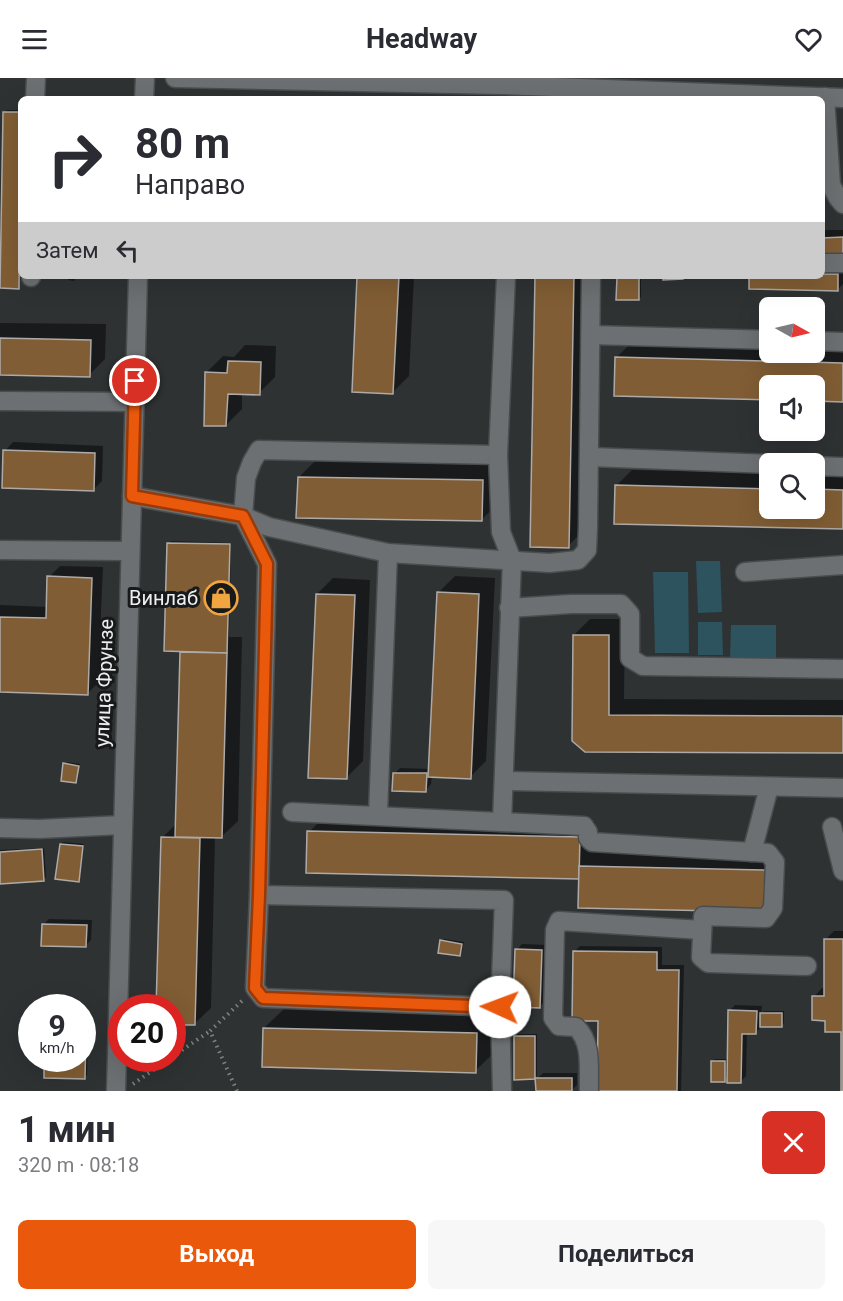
<!DOCTYPE html>
<html lang="ru">
<meta charset="utf-8">
<style>
body{margin:0;font-family:Roboto,sans-serif;background:#f7f7f7;color:#2b2b33;height:100vh;display:flex;flex-direction:column;font-size:22px;white-space:nowrap}
*{box-sizing:border-box;margin:0}
p{font-size:20px;color:#7c7c81}
.icon{flex:none;width:33px;height:33px;fill:none;stroke:currentColor;stroke-width:2;stroke-linecap:round;stroke-linejoin:round}
.map{position:relative;height:1013px;overflow:hidden}
.panel{display:flex;flex-direction:column;background:#fff;flex:1}
.panel>*{flex:none}
.top-card{position:absolute;left:18px;top:18px;width:807px;height:183px;border-radius:9px;box-shadow:0 6px 24px #0002;background:#fff;color:#2b2b33;overflow:hidden}
.needle{width:39px;rotate:98deg}
.controls{position:absolute;left:759px;top:219px;display:grid;gap:12px}
.controls a{display:grid;place-items:center;width:66px;height:66px;border-radius:9px;background:#fff;box-shadow:0 6px 24px #0002;font-size:30px}
.speed{position:absolute;left:18px;top:916px;display:flex;gap:12px;font-size:30px;font-weight:700;text-align:center}
.speed>*{display:grid;place-content:center;width:78px;height:78px;border-radius:50%;background:#fff;box-shadow:0 6px 24px #0002;line-height:1}
.speed small{font-size:15px;font-weight:400}
.speed .limit{border:9px solid #d22;background:#fff;color:#111}
.pin{position:absolute;display:grid;place-items:center;width:51px;height:51px;color:#fff;margin:-26px;border:3px solid #fff;border-radius:50%;box-shadow:0 2px 6px #0007}
.me{position:absolute;width:66px;margin:-33px;rotate:272deg;stroke-linejoin:round;filter:drop-shadow(0 0 4px #0008)}
.turn{display:flex;align-items:center;gap:21px;height:126px;padding:0 18px;font-size:27px}
.turn .icon{width:78px;height:78px;stroke-width:2.5}
.turn b{display:block;font-size:42px;line-height:51px}
.then{display:flex;align-items:center;height:57px;padding:0 18px;background:#0003;gap:12px;font-size:22px}
.round{display:grid;place-items:center;flex:none;width:63px;height:63px;border-radius:9px;background:#f7f7f7}
.summary{display:flex;align-items:center;justify-content:space-between;height:102px;padding:0 18px}
h1{font-size:36px;font-weight:700;line-height:45px}
.cta{display:flex;gap:12px;margin-top:auto;padding:12px 18px}
.cta a{flex:1;height:69px;border-radius:9px;background:#ea580c;color:#fff;font-size:24px;font-weight:700;line-height:69px;text-align:center}
.cta a+a{background:#f7f7f7;color:#2b2b33}
header{display:flex;justify-content:space-between;align-items:center;height:78px;padding:0 18px;background:#fff;font-size:27px;font-weight:700}
.map>svg:first-child{display:block}
</style>
<header><svg class="icon" aria-label="menu" viewBox="0 0 24 24"><path d="M4 6h16M4 12h16M4 18h16"/></svg>Headway<svg class="icon" aria-label="heart" viewBox="0 0 24 24"><path d="M12 20l-8-8c-3-5 5-10 8-4 3-6 11-1 8 4z"/></svg></header>
<div class="map">
<svg width="843" height="1013" viewBox="0 0 843 1013">
<rect width="100%" height="100%" fill="#2e3233"/>
<g fill="#2d535f">
<path d="M 696,483 L 720,483 L 722,534 L 698,535 Z"/>
<path d="M 653,494 L 688,494 L 689,575 L 655,575 Z"/>
<path d="M 698,544 L 722,544 L 723,577 L 698,577 Z"/>
<path d="M 731,547 L 776,547 L 776,581 L 730,581 Z"/>
</g>
<g fill="#0007">
<path d="M 7,32 L 21,32 L 21,171 L 20,207 L 18,209 L 0,209 L 5,34 Z"/>
<path d="M 822,152 L 843,152 L 843,174 L 822,175 Z"/>
<path d="M 822,191 L 843,191 L 843,206 L 837,212 L 751,198 L 822,198 Z"/>
<path d="M 69,198 L 77,198 L 76,200 L 74,203 L 68,202 Z"/>
<path d="M 359,198 L 414,198 L 409,298 L 393,314 Z"/>
<path d="M 537,198 L 589,198 L 584,452 L 568,468 Z"/>
<path d="M 620,198 L 641,198 L 641,219 L 638,221 L 619,200 Z"/>
<path d="M 0,245 L 106,246 L 105,281 L 89,297 L 0,296 Z"/>
<path d="M 632,264 L 770,267 L 770,274 L 814,274 L 814,268 L 843,269 L 843,322 L 814,308 L 616,280 Z"/>
<path d="M 245,267 L 276,268 L 275,299 L 259,315 L 242,315 L 242,331 L 226,347 L 207,294 L 223,278 L 234,279 Z"/>
<path d="M 13,364 L 103,368 L 102,403 L 93,412 L 5,373 Z"/>
<path d="M 315,383 L 498,387 L 498,426 L 481,442 L 299,399 Z"/>
<path d="M 632,392 L 770,395 L 770,430 L 814,430 L 814,396 L 843,396 L 843,449 L 616,408 Z"/>
<path d="M 171,463 L 231,465 L 229,559 L 242,559 L 238,743 L 221,759 L 215,759 L 211,930 L 194,946 L 172,930 L 158,930 L 162,760 L 177,745 L 182,572 L 169,465 Z"/>
<path d="M 60,488 L 103,489 L 98,605 L 87,616 L 0,612 L 0,527 L 48,529 L 49,499 Z"/>
<path d="M 455,498 L 495,500 L 486,683 L 470,699 L 432,697 L 431,706 L 426,712 L 394,696 L 400,690 L 430,691 L 439,514 Z"/>
<path d="M 333,500 L 370,502 L 363,683 L 346,700 L 317,516 Z"/>
<path d="M 590,541 L 625,541 L 624,621 L 843,622 L 843,674 L 586,673 L 574,557 Z"/>
<path d="M 67,684 L 80,686 L 78,701 L 76,704 L 65,686 Z"/>
<path d="M 325,738 L 595,744 L 595,772 L 781,776 L 780,817 L 764,833 L 309,754 Z"/>
<path d="M 63,764 L 84,766 L 80,800 L 78,802 L 61,766 Z"/>
<path d="M 44,770 L 46,799 L 43,802 L 0,804 L 0,772 Z"/>
<path d="M 49,841 L 92,842 L 91,862 L 86,867 L 43,847 Z"/>
<path d="M 834,853 L 843,853 L 843,1012 L 843,952 L 827,941 L 814,919 L 822,910 L 825,910 L 825,862 Z"/>
<path d="M 444,861 L 464,864 L 462,874 L 460,876 L 441,863 Z"/>
<path d="M 522,866 L 547,867 L 545,923 L 539,929 L 517,872 Z"/>
<path d="M 580,868 L 662,869 L 662,887 L 684,887 L 681,1013 L 599,1013 L 600,942 L 574,874 Z"/>
<path d="M 735,927 L 762,928 L 761,936 L 764,933 L 784,933 L 784,945 L 781,948 L 761,949 L 756,954 L 747,954 L 746,998 L 741,1003 L 729,998 L 724,1003 L 712,984 L 715,981 L 729,981 L 730,933 Z"/>
<path d="M 286,929 L 497,934 L 497,972 L 475,993 L 264,950 Z"/>
<path d="M 82,954 L 88,954 L 87,997 L 84,999 L 46,981 L 82,981 Z"/>
<path d="M 518,956 L 537,956 L 537,998 L 534,1000 L 515,959 Z"/>
<path d="M 543,995 L 577,995 L 577,1007 L 572,1012 L 537,1001 Z"/>
</g>
<g fill="#805d34" stroke="#adaaa7" stroke-width="1.5">
<path d="M 3,34 L 21,34 L 19,211 L 0,210 Z"/>
<path d="M 843,159 L 843,176 L 822,176 L 822,160 Z"/>
<path d="M 822,196 L 838,196 L 838,213 L 749,211 L 749,198 L 822,198 Z"/>
<path d="M 357,198 L 399,198 L 393,316 L 352,314 Z"/>
<path d="M 535,198 L 574,198 L 569,470 L 530,469 Z"/>
<path d="M 663,198 L 683,198 L 683,201 L 663,202 Z"/>
<path d="M 617,199 L 639,199 L 639,222 L 616,222 Z"/>
<path d="M 0,260 L 91,262 L 90,299 L 0,297 Z"/>
<path d="M 615,279 L 843,285 L 843,324 L 814,323 L 814,308 L 770,308 L 770,322 L 614,318 Z"/>
<path d="M 228,283 L 261,284 L 260,317 L 228,316 L 226,348 L 204,348 L 205,294 L 227,295 Z"/>
<path d="M 3,372 L 95,375 L 94,413 L 2,410 Z"/>
<path d="M 298,399 L 483,402 L 482,443 L 296,440 Z"/>
<path d="M 615,407 L 770,411 L 770,430 L 814,430 L 814,411 L 843,412 L 843,451 L 614,446 Z"/>
<path d="M 167,465 L 230,466 L 227,575 L 164,573 Z"/>
<path d="M 47,498 L 92,500 L 88,617 L 0,614 L 0,539 L 46,540 Z"/>
<path d="M 437,514 L 479,516 L 471,701 L 428,699 Z"/>
<path d="M 316,516 L 355,517 L 347,701 L 308,700 Z"/>
<path d="M 573,557 L 609,557 L 609,637 L 843,638 L 843,675 L 585,674 L 572,663 Z"/>
<path d="M 180,574 L 227,575 L 222,760 L 175,759 Z"/>
<path d="M 63,685 L 79,688 L 76,705 L 61,703 Z"/>
<path d="M 393,695 L 427,695 L 426,714 L 392,713 Z"/>
<path d="M 307,753 L 580,759 L 579,801 L 306,795 Z"/>
<path d="M 161,759 L 200,760 L 195,947 L 172,947 L 172,930 L 156,930 Z"/>
<path d="M 60,766 L 83,768 L 79,804 L 55,801 Z"/>
<path d="M 42,771 L 44,803 L 0,806 L 0,774 Z"/>
<path d="M 579,788 L 765,792 L 764,834 L 578,830 Z"/>
<path d="M 42,846 L 87,847 L 86,869 L 41,868 Z"/>
<path d="M 824,861 L 843,861 L 843,1013 L 841,1013 L 841,954 L 825,954 L 825,943 L 812,942 L 812,918 L 824,918 Z"/>
<path d="M 440,862 L 462,866 L 460,878 L 438,875 Z"/>
<path d="M 515,871 L 542,872 L 540,930 L 513,929 Z"/>
<path d="M 573,873 L 657,874 L 657,892 L 679,892 L 677,1013 L 597,1013 L 598,943 L 572,943 Z"/>
<path d="M 728,932 L 757,933 L 756,956 L 742,956 L 741,1005 L 727,1005 Z"/>
<rect x="760" y="935" width="22" height="14"/>
<path d="M 263,950 L 477,955 L 476,995 L 262,989 Z"/>
<path d="M 82,956 L 86,956 L 85,1001 L 44,1000 L 44,981 L 82,981 Z"/>
<path d="M 514,958 L 535,958 L 535,1001 L 514,1002 Z"/>
<rect x="711" y="983" width="14" height="21"/>
<path d="M 535,1000 L 572,1000 L 572,1013 L 536,1013 Z"/>
</g>
<g fill="none" stroke-linecap="round" stroke-linejoin="round">
<defs>
<g id="minor">
<path d="M 175,0 L 501,7 L 843,20"/>
<path d="M 825,19 L 831,107 L 838,120 L 843,126"/>
<path d="M 35,21 L 36,0"/>
<path d="M 144,21 L 145,0"/>
<path d="M 822,185 L 843,185"/>
<path d="M 31,199 L 31,198"/>
<path d="M 591,257 L 770,262"/>
<path d="M 814,263 L 843,264"/>
<path d="M 0,323 L 134,324"/>
<path d="M 498,377 L 259,372 L 252,384 L 246,400 L 243,438 L 267,486 L 259,817 L 255,910 L 263,920 L 500,929"/>
<path d="M 590,379 L 770,386"/>
<path d="M 814,388 L 843,389"/>
<path d="M 132,418 L 243,438 L 269,449 L 388,475 L 550,485 L 578,482 L 587,472 L 588,449 L 591,198"/>
<path d="M 0,472 L 130,473"/>
<path d="M 745,494 L 843,487"/>
<path d="M 509,530 L 571,526 L 621,526 L 630,536 L 630,580 L 643,588 L 843,591"/>
<path d="M 504,703 L 843,710"/>
<path d="M 292,734 L 584,748 L 588,754 L 588,760 L 592,764 L 768,775 L 775,784 L 773,830 L 766,840 L 703,838 L 701,879 L 708,885 L 807,888"/>
<path d="M 378,736 L 388,475"/>
<path d="M 502,744 L 512,482 L 501,454 L 498,377 L 506,198"/>
<path d="M 832,749 L 843,793"/>
<path d="M 0,750 L 39,751 L 123,747"/>
<path d="M 752,774 L 769,709"/>
<path d="M 259,817 L 504,822 L 500,929 L 502,1013"/>
<path d="M 116,1013 L 138,198"/>
<path d="M 589,1013 C 588,991 593,965 576,949 L 559,948 L 553,940 L 555,852 L 559,843 L 702,852"/>
</g>
</defs>
<use href="#minor" stroke="#4a4d4e" stroke-width="21"/>
<g stroke="#808384" stroke-width="4" stroke-dasharray="1.5 4.5" stroke-linecap="butt">
<path d="M 172,979 L 210,953"/>
<path d="M 133,1006 L 169,981"/>
<path d="M 237,1013 L 210,953 L 243,922"/>
</g>
<use href="#minor" stroke="#6c7072" stroke-width="18"/>
</g>
<g fill="none" stroke-linecap="round" stroke-linejoin="round">
<defs>
<path id="route" d="M 135,303 L 132,418 L 243,438 L 267,486 L 259,817 L 255,910 L 263,920 L 500,929"/>
</defs>
<use href="#route" stroke="#983908" stroke-width="15"/>
<use href="#route" stroke="#ea580c" stroke-width="10"/>
</g>
<defs>
<symbol id="shop-ring" viewBox="-11 -11 22 22"><circle r="9.5" fill="#18191a" stroke="#f1a540" stroke-width="1.5"/><path d="M-5-2.5h2.3a2.7 3.5 0 0 1 5.4 0H5L5.5 6h-11ZM-1.5-2.5h3a1.5 2.3 0 0 0-3 0Z" fill="#f1a540"/></symbol>
</defs>
<g fill-rule="evenodd">
<use href="#shop-ring" x="202" y="501" width="38" height="38"/>
</g>
<g text-anchor="middle" stroke-width="6" stroke-linejoin="round" paint-order="stroke">
<g font-size="20" fill="#edf0f0" stroke="#18191a" text-anchor="end">
<text x="198" y="527">Винлаб</text>
</g>
<g font-size="20" fill="#edf0f0" stroke="#18191a">
<text transform="translate(104 605) rotate(-88)" y="7">улица Фрунзе</text>
</g>
</g>
</svg>
<div class="controls">
<a><svg class="needle" viewBox="-14 -14 28 28"><path d="M0-13l5 13h-10z" fill="#e53935"/><path d="M0 13l5-13h-10z" fill="#7c7c81"/></svg></a>
<a><svg class="icon" aria-label="sound" viewBox="0 0 24 24"><path d="M4 9h4l5-4v14l-5-4H4zM17 9q2 3 0 6"/></svg></a>
<a><svg class="icon" aria-label="search" viewBox="0 0 24 24"><circle cx="10" cy="10" r="6"/><path d="M15 15l6 6"/></svg></a>
</div>
<div class="speed"><div>9<small>km/h</small></div><div class="limit">20</div></div>
<div class="pin" style="left:135px;top:303px;background:#d93025"><svg class="icon" aria-label="arrive" viewBox="0 0 24 24"><path d="M6 21V4h12l-3 4 3 4H6"/></svg></div>
<svg class="me" style="left:500px;top:929px" viewBox="-20 -20 40 40"><circle r="19" fill="#fff"/><path d="M0-13L10 11 0 6-10 11z" fill="#ea580c"/></svg>
<div class="top-card">
<div class="turn"><svg class="icon" aria-label="right" viewBox="0 0 24 24"><path d="M7 20v-9h11M14 6l5 5-5 5"/></svg><div><b>80 m</b>Направо</div></div>
<div class="then">Затем<svg class="icon" aria-label="left" viewBox="0 0 24 24"><path d="M17 20v-9H6M10 6l-5 5 5 5"/></svg></div>
</div>
</div>
<section class="panel">
<div class="summary"><div><h1>1 мин</h1><p>320 m · 08:18</p></div><a class="round" style="background:#d93025;color:#fff"><svg class="icon" aria-label="close" viewBox="0 0 24 24"><path d="M6 6l12 12M18 6L6 18"/></svg></a></div>
<div class="cta"><a>Выход</a><a>Поделиться</a></div>
</section>
